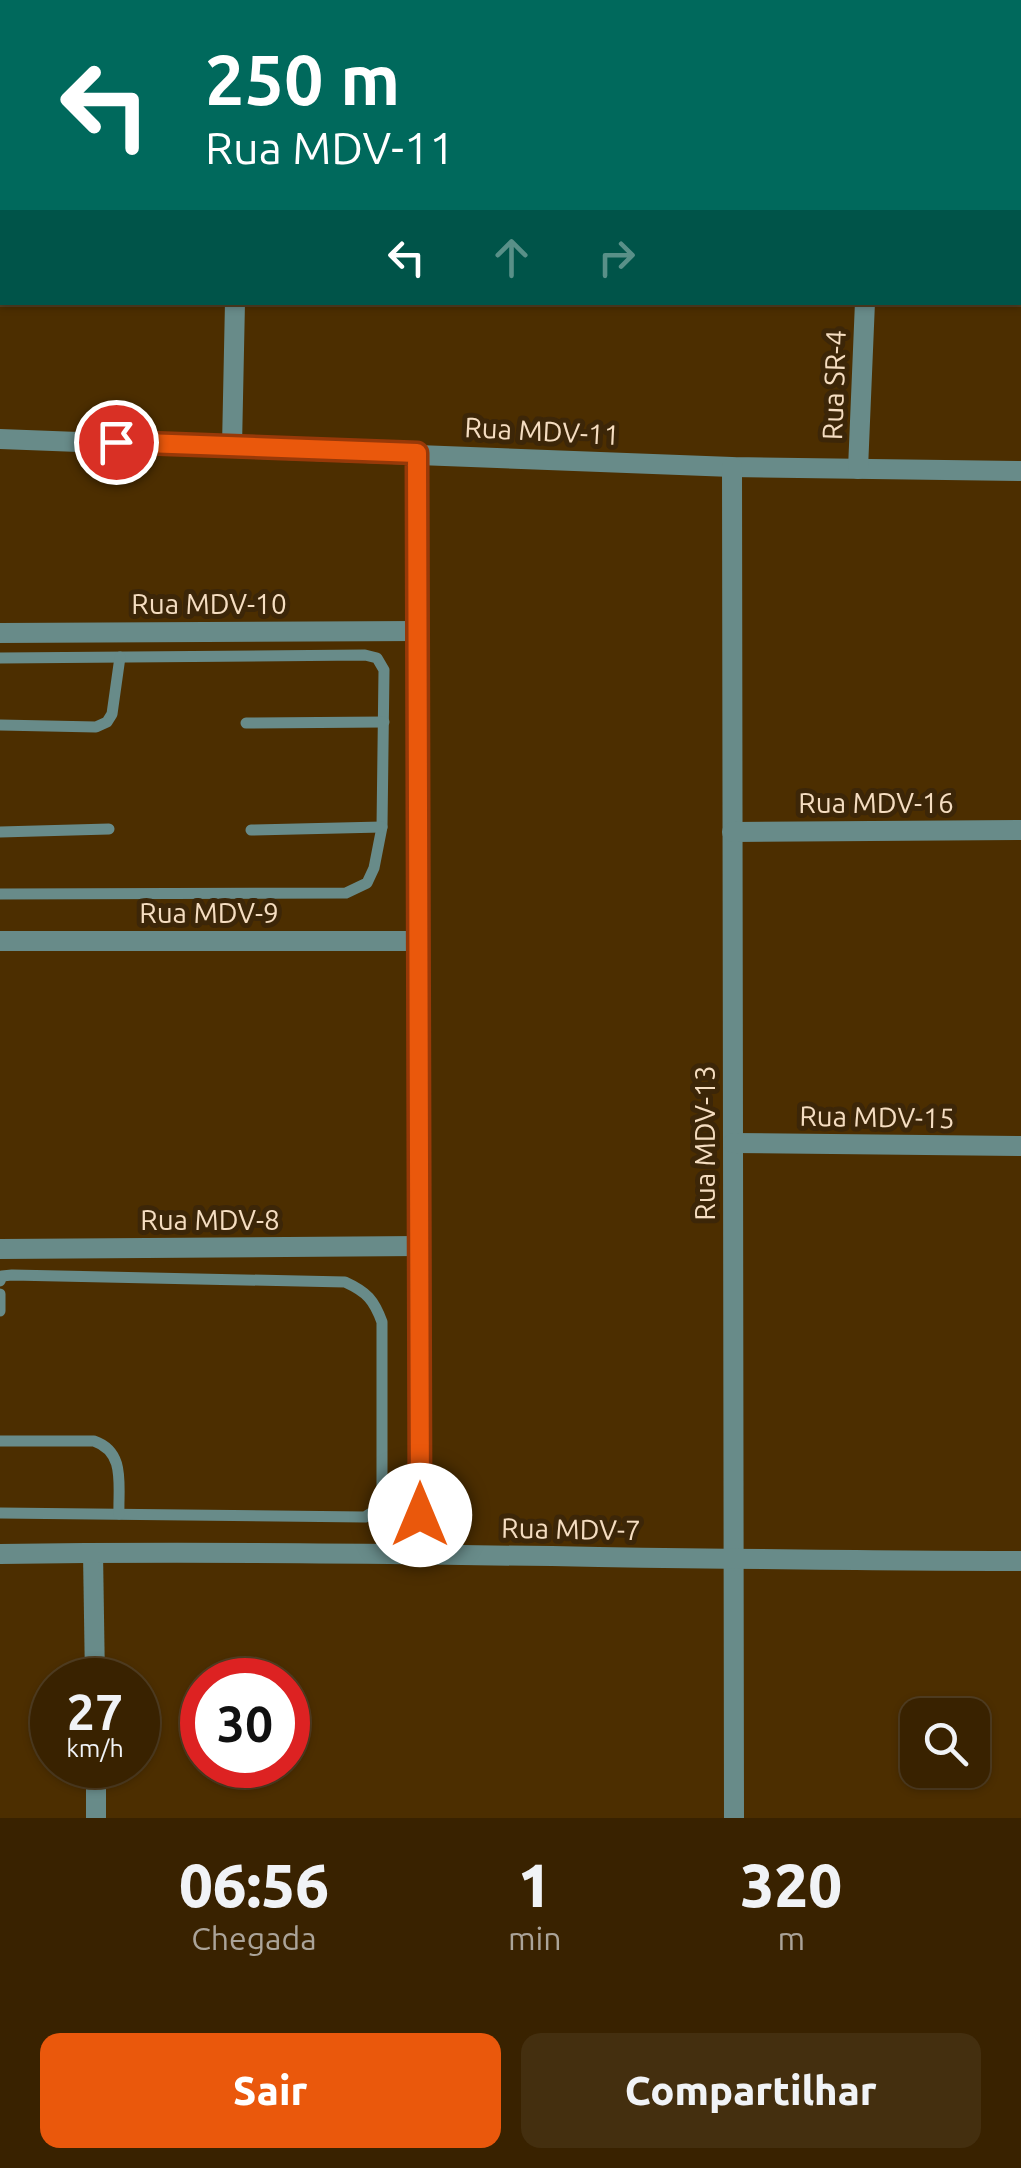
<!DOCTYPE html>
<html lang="pt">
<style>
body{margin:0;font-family:Ubuntu,sans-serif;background:#442f0f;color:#f1f3f6;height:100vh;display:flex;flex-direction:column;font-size:38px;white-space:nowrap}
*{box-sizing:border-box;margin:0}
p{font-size:32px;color:#aba499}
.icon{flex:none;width:55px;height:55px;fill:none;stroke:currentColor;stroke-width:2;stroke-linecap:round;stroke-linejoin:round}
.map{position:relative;height:1818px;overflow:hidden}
.side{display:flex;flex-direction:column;background:#392200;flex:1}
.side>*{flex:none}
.top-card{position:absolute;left:0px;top:0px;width:1022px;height:305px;box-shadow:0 2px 8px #0004,0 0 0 2px #533f22;background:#00695c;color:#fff;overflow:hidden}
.controls{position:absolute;left:900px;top:1698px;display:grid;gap:20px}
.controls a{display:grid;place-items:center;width:90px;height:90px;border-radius:20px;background:#392200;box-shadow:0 2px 8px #0004,0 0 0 2px #533f22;font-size:50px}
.speed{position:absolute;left:30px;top:1658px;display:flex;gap:20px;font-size:50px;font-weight:700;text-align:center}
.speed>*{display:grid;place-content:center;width:130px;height:130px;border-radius:50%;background:#392200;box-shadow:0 2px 8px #0004,0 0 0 2px #533f22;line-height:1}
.speed small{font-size:25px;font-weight:400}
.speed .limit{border:15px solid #d22;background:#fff;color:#111}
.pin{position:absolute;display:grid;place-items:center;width:85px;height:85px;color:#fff;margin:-42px;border:5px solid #fff;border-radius:50%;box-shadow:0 2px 10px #0007}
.me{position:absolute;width:110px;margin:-55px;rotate:0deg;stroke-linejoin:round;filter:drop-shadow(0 0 8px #0008)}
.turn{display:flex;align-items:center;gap:35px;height:210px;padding:0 40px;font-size:45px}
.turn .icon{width:130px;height:130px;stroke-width:2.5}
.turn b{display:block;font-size:70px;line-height:85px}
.lanes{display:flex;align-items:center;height:95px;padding:0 40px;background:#0003;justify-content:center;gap:50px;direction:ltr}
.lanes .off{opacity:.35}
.eta{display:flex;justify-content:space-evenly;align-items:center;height:170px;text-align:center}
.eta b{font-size:60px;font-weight:800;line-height:70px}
.cta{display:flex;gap:20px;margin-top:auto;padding:20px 40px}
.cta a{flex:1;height:115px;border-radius:20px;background:#ea580c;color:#fff;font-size:40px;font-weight:800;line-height:115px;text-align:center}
.cta a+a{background:#442f0f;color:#f1f3f6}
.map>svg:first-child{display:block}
</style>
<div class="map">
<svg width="1021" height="1818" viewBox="0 0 1021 1818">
<rect width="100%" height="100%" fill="#4c2e00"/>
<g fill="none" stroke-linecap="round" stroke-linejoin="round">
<g stroke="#688b89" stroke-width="11">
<path d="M 1020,195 L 1021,195"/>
<path d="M 0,658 L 365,655 L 377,658 L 384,670 L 382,827 L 374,868 L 367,883 L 346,893 L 0,894"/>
<path d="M 246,723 L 384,722"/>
<path d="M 0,725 L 96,727 L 107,722 L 112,714 L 120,657"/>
<path d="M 251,830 L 382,827"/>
<path d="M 0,832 L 109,829"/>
<path d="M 0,1281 L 2,1276 L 12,1275 L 345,1282 C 367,1292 374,1300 382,1322 L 382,1495 L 379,1508 L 365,1517 L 0,1513"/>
<path d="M 0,1294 L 0,1311"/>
<path d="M 0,1441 L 94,1441 C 126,1452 118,1485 119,1514"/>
</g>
<g stroke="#688b89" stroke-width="20">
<path d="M 243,2 L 243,0"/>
<path d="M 0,129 L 2,130"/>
<path d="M 0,439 L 732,467 L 1021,471"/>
<path d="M 232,446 L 235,302"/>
<path d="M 417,453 L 420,1553"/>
<path d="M 732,467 L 734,1818"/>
<path d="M 858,469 L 865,302"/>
<path d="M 0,633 L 418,631"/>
<path d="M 732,832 L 1021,830"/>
<path d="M 0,941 L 419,941"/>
<path d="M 733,1143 L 1021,1146"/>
<path d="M 0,1249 L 419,1246"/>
<path d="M 93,1553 L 95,1680"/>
<path d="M 0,1554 C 340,1549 681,1561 1021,1561"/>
<path d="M 96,1765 L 96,1818"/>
</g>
<g stroke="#aeeeea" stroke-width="28">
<path d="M 910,0 L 914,2"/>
<path d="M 1020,39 L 1021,39"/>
</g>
</g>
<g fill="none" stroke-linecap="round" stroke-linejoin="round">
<defs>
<path id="route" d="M 116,442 L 417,453 L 420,1515"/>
</defs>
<use href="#route" stroke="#983908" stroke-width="25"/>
<use href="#route" stroke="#ea580c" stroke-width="18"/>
</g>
<g text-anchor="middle" stroke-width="10" stroke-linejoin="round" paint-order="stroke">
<g font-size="28" fill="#f5ddc1" stroke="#3c2608">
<text transform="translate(834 385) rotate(-88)" y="10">Rua SR-4</text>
<text transform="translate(542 431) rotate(3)" y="10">Rua MDV-11</text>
<text x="209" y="614">Rua MDV-10</text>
<text x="876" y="813">Rua MDV-16</text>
<text x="209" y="923">Rua MDV-9</text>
<text transform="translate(877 1117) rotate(1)" y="10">Rua MDV-15</text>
<text transform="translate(705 1143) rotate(-90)" y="10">Rua MDV-13</text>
<text x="210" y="1230">Rua MDV-8</text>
<text transform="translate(571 1529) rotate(1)" y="10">Rua MDV-7</text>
</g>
</g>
</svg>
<div class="controls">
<a><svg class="icon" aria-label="search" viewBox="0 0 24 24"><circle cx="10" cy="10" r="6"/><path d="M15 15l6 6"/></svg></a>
</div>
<div class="speed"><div>27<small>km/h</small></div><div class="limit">30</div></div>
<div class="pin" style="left:116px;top:442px;background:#d93025"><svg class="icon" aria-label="arrive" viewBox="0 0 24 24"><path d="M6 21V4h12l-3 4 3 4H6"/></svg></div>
<svg class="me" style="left:420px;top:1515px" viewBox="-20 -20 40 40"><circle r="19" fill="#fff"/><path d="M0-13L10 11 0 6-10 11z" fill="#ea580c"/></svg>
<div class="top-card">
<div class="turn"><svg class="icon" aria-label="left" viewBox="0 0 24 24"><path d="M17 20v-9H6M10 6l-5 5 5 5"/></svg><div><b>250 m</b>Rua MDV-11</div></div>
<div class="lanes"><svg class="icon" aria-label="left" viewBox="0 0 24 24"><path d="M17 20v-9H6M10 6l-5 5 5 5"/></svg><svg class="icon off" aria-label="ahead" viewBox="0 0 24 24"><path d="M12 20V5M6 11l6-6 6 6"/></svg><svg class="icon off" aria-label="right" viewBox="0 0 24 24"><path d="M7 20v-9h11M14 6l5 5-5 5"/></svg></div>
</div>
</div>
<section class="side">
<div class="eta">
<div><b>06:56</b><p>Chegada</p></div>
<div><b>1</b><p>min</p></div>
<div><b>320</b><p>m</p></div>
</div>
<div class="cta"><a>Sair</a><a>Compartilhar</a></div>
</section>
